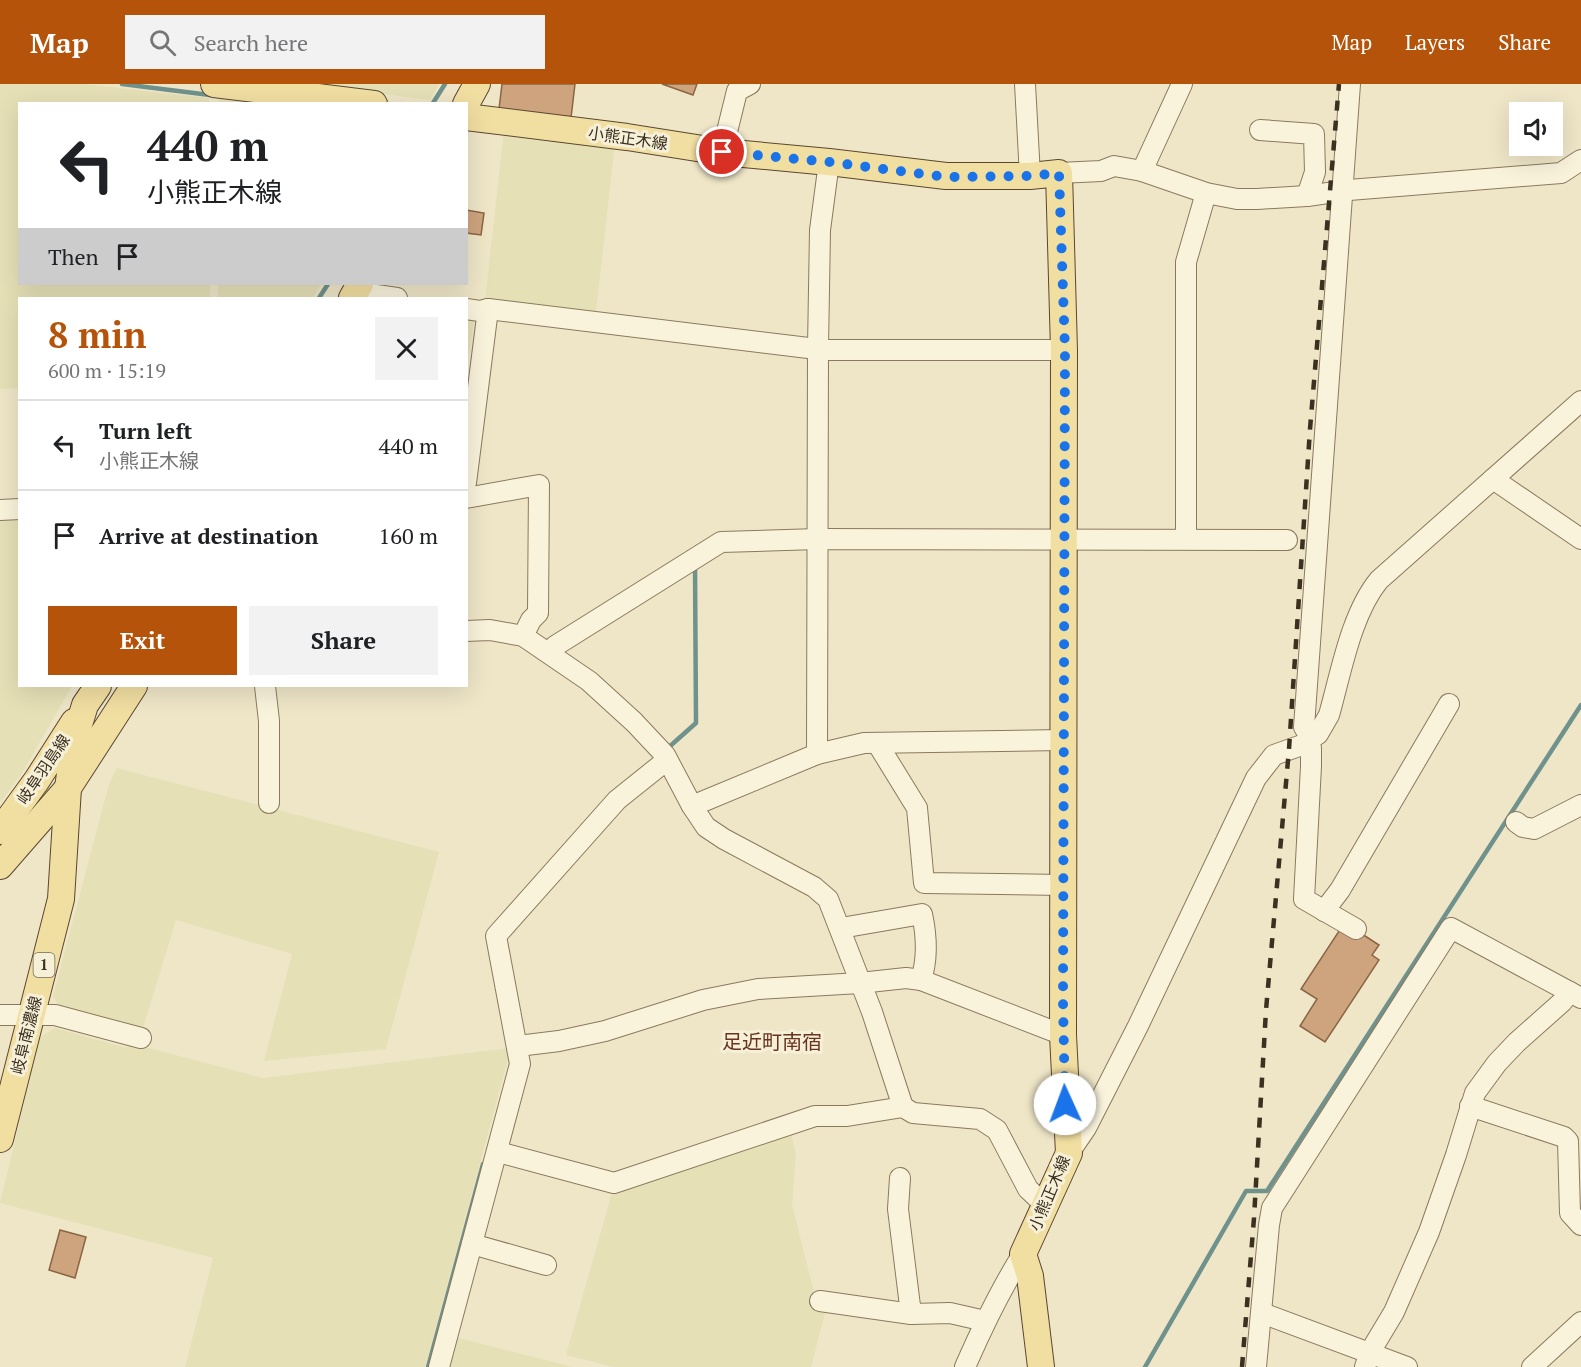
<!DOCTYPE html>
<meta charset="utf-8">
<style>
body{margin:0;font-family:"PT Serif","Noto Sans JP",serif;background:#f2f2f2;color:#202124;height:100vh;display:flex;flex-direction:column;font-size:22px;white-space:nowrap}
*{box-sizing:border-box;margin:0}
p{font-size:20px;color:#757577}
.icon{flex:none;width:33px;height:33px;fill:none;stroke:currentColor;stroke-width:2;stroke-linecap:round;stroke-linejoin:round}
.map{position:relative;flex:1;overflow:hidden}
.drawer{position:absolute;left:18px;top:213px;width:450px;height:390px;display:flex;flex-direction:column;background:#fff;border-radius:0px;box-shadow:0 6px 24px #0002}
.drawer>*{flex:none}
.hud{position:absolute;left:18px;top:18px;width:450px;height:183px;border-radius:0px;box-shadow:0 6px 24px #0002;background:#fff;color:#202124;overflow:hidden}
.buttons{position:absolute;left:1509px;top:18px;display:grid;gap:12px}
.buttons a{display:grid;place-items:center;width:54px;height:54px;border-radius:0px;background:#fff;box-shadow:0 6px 24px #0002;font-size:30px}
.pin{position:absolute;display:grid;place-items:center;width:51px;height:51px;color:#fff;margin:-26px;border:3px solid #fff;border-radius:50%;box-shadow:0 2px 6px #0007}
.me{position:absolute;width:66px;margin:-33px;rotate:358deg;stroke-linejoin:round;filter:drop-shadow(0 0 4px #0008)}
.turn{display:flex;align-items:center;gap:21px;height:126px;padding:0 30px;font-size:27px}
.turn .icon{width:78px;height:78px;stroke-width:2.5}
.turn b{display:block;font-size:42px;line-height:51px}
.then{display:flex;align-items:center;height:57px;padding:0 30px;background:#0003;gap:12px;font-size:22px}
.round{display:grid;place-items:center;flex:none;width:63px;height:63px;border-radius:0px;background:#f2f2f2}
.summary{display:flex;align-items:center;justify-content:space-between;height:102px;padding:0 30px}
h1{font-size:36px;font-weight:800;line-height:45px;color:#b45309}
.button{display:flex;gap:12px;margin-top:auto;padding:12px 30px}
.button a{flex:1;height:69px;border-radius:0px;background:#b45309;color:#fff;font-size:24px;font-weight:800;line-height:69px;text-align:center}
.button a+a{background:#f2f2f2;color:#202124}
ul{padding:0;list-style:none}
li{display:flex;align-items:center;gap:18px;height:90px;padding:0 30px;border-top:2px solid #e0e0e0}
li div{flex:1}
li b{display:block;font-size:22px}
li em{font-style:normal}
header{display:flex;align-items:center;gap:36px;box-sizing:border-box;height:84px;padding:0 30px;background:#b45309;color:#fff}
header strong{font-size:28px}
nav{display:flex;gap:33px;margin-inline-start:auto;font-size:21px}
.search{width:420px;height:54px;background:#f2f2f2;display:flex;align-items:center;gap:15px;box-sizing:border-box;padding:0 21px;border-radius:0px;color:#757577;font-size:22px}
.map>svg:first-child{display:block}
</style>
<header>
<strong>Map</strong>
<div class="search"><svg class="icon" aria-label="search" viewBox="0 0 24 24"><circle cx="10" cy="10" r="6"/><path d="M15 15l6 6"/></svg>Search here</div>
<nav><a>Map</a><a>Layers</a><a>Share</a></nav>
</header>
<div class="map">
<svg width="1581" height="1283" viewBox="0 0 1581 1283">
<rect width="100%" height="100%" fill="#efe6c8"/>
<g fill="#e5e0b6">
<path d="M 0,0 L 84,0 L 209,14 L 209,20 L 20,20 L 20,200 L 210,200 L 210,214 L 20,214 L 19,304 L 0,305 Z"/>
<path d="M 305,0 L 439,0 L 430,16 Z"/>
<path d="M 218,14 L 266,19 L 218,19 Z"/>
<path d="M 504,46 L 615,59 L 596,228 L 485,217 Z"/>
<path d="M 218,200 L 321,200 L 313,214 L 218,214 Z"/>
<path d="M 467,231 L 475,232 L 469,269 L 467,268 Z"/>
<path d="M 0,430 L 19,430 L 20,602 L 72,602 L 22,689 L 0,719 Z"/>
<path d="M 117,684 L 439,768 L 386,965 L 264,977 L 292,870 L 176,836 L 143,944 L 58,921 L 53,912 L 109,700 Z"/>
<path d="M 55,944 L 123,963 L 142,962 L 263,994 L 511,964 L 425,1283 L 185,1283 L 213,1174 L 0,1119 L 40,953 Z"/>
<path d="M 791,1049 L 796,1070 L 792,1121 L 815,1212 L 828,1218 L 811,1283 L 614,1283 L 566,1271 L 615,1098 Z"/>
<path d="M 451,1252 L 573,1283 L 442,1283 Z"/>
</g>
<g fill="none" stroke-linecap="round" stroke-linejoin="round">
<g stroke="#6f928c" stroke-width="4.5">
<path d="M 122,0 L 210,11"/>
<path d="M 433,19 L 445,0"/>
<path d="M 319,214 L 328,200"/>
<path d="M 669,663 L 696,639 L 695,482 L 697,481"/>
<path d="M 428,1283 L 483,1080"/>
<path d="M 1145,1283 L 1246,1107 L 1267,1107 L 1581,621"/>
</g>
</g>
<g fill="#cda47e" stroke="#8b6442" stroke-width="1.5">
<path d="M 502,0 L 575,0 L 571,34 L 499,25 Z"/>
<path d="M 662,0 L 697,0 L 693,11 Z"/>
<path d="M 466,126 L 484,129 L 481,151 L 466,149 Z"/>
<path d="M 1341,844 L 1359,848 L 1379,861 L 1372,871 L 1379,876 L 1325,958 L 1300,942 L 1317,915 L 1301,905 Z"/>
<path d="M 60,1146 L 86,1153 L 75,1194 L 49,1186 Z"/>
</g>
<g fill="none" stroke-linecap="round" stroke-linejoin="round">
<defs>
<g id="minor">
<path d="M 1025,0 L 1030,92"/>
<path d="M 1260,46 L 1314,50 L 1315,88 L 1307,112"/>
<path d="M 722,68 L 737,7 L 750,0"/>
<path d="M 1142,87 L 1182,0"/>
<path d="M 1059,89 L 1101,87 L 1114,82 L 1142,87 L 1206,109 L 1237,115 L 1257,115 L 1307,112 L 1349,106 L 1561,89 L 1581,76"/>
<path d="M 355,208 L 397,214"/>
<path d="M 466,225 L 480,227 L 488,225 L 825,266 L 1064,266"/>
<path d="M 1493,395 L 1581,455"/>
<path d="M 466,399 L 488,225"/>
<path d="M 466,414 L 539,401 L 538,529 L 531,536 L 523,552"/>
<path d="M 0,426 L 20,425"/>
<path d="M 1186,455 L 1186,178 L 1206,109"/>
<path d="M 466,547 L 490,546 L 523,552 L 589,597 L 634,638 L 665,671 L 692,722 L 706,743 L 724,755 L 814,803 L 828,815 L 872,928 L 903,1023"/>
<path d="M 550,569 L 555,562 L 721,458 L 818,455 L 1287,456"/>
<path d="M 265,602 L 269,637 L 269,719"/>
<path d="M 1311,655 L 1304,643 L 1350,0"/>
<path d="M 1308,657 L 1311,664 L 1311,682 L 1304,815 L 1356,845"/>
<path d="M 877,659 L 917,724 L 924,799 L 1063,801"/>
<path d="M 817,670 L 818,264 L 820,146 L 829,78"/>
<path d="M 692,722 L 817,670 L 864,659 L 1063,656"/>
<path d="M 1516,738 L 1523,743 L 1534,745 L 1581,721"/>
<path d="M 1324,827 L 1340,806 L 1449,620"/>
<path d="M 841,844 L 922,830 C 927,853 928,874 921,896"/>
<path d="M 0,931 L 55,931 L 141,954"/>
<path d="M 518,962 L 559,957 L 605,947 L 703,916 L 758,905 L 860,899 L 906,894 L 921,896 L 1063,951"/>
<path d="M 1470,1022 L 1564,1053 L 1568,1057 L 1570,1129 L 1581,1141"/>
<path d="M 498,1068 L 614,1099 L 815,1032 L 847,1032 L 903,1023 L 913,1029 L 980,1035 L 997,1046 L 1028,1105 L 1045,1121"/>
<path d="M 1069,1069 L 1086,1044 L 1138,942 L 1256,694 L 1274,671 L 1302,661 L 1318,650 L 1329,631 C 1341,589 1351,530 1379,496 L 1581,317"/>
<path d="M 900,1094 L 898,1125 L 911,1230 L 950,1229 L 985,1237"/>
<path d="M 472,1160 L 546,1181"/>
<path d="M 820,1217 L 911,1230"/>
<path d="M 1262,1229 L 1407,1283"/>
<path d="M 439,1283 L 520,980 L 496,852 L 617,716 L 667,676"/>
<path d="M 965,1283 C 982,1244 1000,1206 1023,1170"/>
<path d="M 1256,1283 L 1269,1141 L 1272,1124 L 1451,844 L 1581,914"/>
<path d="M 1365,1283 L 1370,1268 L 1394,1228 L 1429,1148 L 1456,1071 L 1475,1009 L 1497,979 L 1517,958 L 1562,918 L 1570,908"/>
<path d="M 1532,1283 L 1581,1238"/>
</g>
<g id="major">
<path d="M 214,0 L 374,20"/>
<path d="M 466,20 L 477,0"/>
<path d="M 466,33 L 627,53 L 722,68 L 829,78 L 946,92 L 1030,92 L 1059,89 L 1064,266 L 1063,951 L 1069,1069 L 1023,1170 L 1030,1192 L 1041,1283"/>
<path d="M 352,214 L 360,200"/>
<path d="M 0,747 L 37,696 L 74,638"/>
<path d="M 0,782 L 68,704 L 134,602"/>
<path d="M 0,1055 L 61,815 L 68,704 L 75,654 L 85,621 L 98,602"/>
</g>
</defs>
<use href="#minor" stroke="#8c795d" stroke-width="22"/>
<use href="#major" stroke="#5a4731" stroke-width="28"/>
<use href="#minor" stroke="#f9f3dc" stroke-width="20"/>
<use href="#major" stroke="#f1dea1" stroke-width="26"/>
<path stroke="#3c3020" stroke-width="4.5" stroke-dasharray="10 10" stroke-linecap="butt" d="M 1242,1283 L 1254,1134 L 1266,926 L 1289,665 L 1310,345 L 1339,0"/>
</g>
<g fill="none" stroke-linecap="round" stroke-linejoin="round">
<path stroke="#1a73e8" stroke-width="10" stroke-dasharray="0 18" d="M 722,68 L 829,78 L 946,93 L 1030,92 L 1059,89 L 1065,266 L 1063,917 L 1065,1020"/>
</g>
<g text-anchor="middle" stroke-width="6" stroke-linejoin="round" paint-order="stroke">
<rect fill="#f6f0d8" stroke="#746a57" stroke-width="1.5" x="33.5" y="869" width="21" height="24" rx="4.5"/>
<g font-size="15" font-weight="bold" fill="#3c3020">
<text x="44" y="886">1</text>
</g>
<g font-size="16" fill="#3c3020" stroke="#f6f0d8">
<text transform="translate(628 54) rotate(8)" y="6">小熊正木線</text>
<text transform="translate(43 685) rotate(-56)" y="6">岐阜羽島線</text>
<text transform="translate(26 951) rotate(-76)" y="6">岐阜南濃線</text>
<text transform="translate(1049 1109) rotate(-67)" y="6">小熊正木線</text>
</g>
<g font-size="20" fill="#69331f" stroke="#f6f0d8">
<text x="772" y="965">足近町南宿</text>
</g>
</g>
</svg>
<div class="buttons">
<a><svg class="icon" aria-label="sound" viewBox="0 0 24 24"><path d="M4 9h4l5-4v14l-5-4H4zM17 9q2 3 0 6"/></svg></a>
</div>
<div class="pin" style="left:722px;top:68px;background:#d93025"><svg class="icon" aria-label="arrive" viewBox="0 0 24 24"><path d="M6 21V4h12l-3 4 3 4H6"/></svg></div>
<svg class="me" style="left:1065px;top:1020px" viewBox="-20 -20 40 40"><circle r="19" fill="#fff"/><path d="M0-13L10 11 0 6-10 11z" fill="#1a73e8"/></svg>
<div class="hud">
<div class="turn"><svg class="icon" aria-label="left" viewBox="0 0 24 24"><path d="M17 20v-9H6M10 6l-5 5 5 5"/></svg><div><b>440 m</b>小熊正木線</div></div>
<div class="then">Then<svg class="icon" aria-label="arrive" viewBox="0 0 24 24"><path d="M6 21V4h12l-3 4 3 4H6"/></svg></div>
</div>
<section class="drawer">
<div class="summary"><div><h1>8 min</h1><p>600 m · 15:19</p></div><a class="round"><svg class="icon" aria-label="close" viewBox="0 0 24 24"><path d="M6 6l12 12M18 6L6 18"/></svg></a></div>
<ul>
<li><svg class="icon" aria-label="left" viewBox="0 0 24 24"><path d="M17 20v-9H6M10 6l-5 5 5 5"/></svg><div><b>Turn left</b><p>小熊正木線</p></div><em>440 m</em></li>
<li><svg class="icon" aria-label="arrive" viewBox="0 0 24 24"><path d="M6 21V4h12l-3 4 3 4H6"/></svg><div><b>Arrive at destination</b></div><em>160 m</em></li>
</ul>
<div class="button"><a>Exit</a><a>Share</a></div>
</section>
</div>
